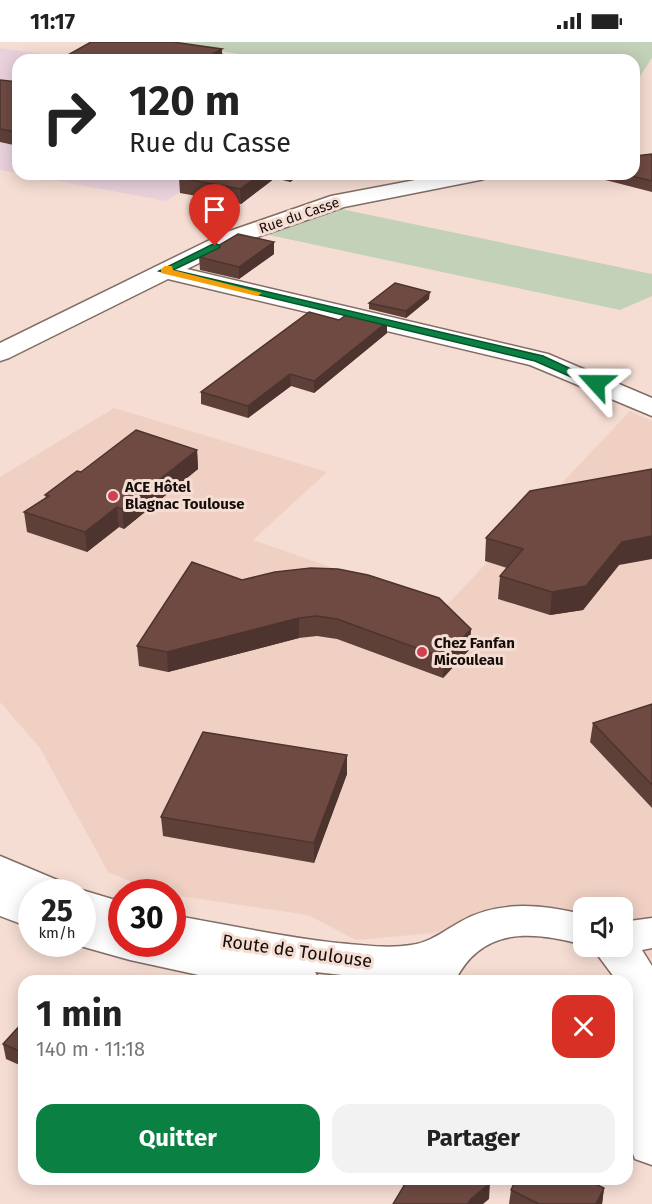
<!DOCTYPE html>
<html lang="fr">
<meta charset="utf-8">
<style>
body{margin:0;font-family:"Fira Sans",sans-serif;background:#f2f2f2;color:#222;height:100vh;display:flex;flex-direction:column;font-size:22px;white-space:nowrap}
*{box-sizing:border-box;margin:0}
p{font-size:20px;color:#767676}
.icon{flex:none;width:33px;height:33px;fill:none;stroke:currentColor;stroke-width:2;stroke-linecap:round;stroke-linejoin:round}
.map{position:relative;flex:1;overflow:hidden}
.panel{position:absolute;left:18px;top:933px;width:615px;height:210px;display:flex;flex-direction:column;background:#fff;border-radius:18px;box-shadow:0 3px 15px #0003}
.panel>*{flex:none}
.top-card{position:absolute;left:12px;top:12px;width:628px;height:126px;border-radius:18px;box-shadow:0 3px 15px #0003;background:#fff;color:#222;overflow:hidden}
.controls{position:absolute;left:573px;top:855px;display:grid;gap:12px}
.controls a{display:grid;place-items:center;width:60px;height:60px;border-radius:12px;background:#fff;box-shadow:0 3px 15px #0003;font-size:30px}
.speed{position:absolute;left:18px;top:837px;display:flex;gap:12px;font-size:30px;font-weight:700;text-align:center}
.speed>*{display:grid;place-content:center;width:78px;height:78px;border-radius:50%;background:#fff;box-shadow:0 3px 15px #0003;line-height:1}
.speed small{font-size:15px;font-weight:400}
.speed .limit{border:9px solid #d22;background:#fff;color:#111}
.pin{position:absolute;display:grid;place-items:center;width:51px;height:51px;color:#fff;margin:-62px -26px;border-radius:50% 50% 50% 0;rotate:-45deg;box-shadow:0 0 6px #0007}
.pin .icon{rotate:45deg}
.me{position:absolute;width:66px;margin:-33px;rotate:294deg;stroke-linejoin:round;filter:drop-shadow(0 0 4px #0008)}
.turn{display:flex;align-items:center;gap:21px;height:126px;padding:0 18px;font-size:27px}
.turn .icon{width:78px;height:78px;stroke-width:2.5}
.turn b{display:block;font-size:42px;line-height:51px}
.round{display:grid;place-items:center;flex:none;width:63px;height:63px;border-radius:18px;background:#f2f2f2}
.summary{display:flex;align-items:center;justify-content:space-between;height:102px;padding:0 18px}
h1{font-size:36px;font-weight:700;line-height:45px}
.action{display:flex;gap:12px;margin-top:auto;padding:12px 18px}
.action a{flex:1;height:69px;border-radius:18px;background:#0b8043;color:#fff;font-size:24px;font-weight:700;line-height:69px;text-align:center}
.action a+a{background:#f2f2f2;color:#222}
.status{display:flex;justify-content:space-between;align-items:center;height:42px;padding:0 30px;background:#fff;direction:ltr}
.status svg{height:16px;fill:currentColor}
.map>svg:first-child{display:block}
</style>
<div class="status"><b>11:17</b><svg viewBox="0 0 49 12"><path d="M0 12V9h3v3zM5 12V6h3v6zM10 12V3h3v9zM15 12V0h3v12zM26 1h20v11H26zM47 4h2v5h-2z"/></svg></div>
<div class="map">
<svg width="652" height="1162" viewBox="0 0 652 1162">
<rect width="100%" height="100%" fill="#f5ddd3"/>
<path fill="#efd0c3" d="M 114,366 L 327,430 L 253,498 L 445,565 L 630,369 L 652,379 L 652,918 L 623,895 L 622,866 L 584,866 L 583,870 L 504,864 L 434,891 L 356,898 L 308,873 L 173,853 L 172,850 L 157,850 L 108,830 L 40,706 L 0,660 L 0,435 Z"/>
<g fill="#e9d1dc">
<path d="M 0,6 L 85,18 L 18,18 L 18,131 L 0,128 Z"/>
<path d="M 21,132 L 208,132 L 166,159 Z"/>
</g>
<g fill="#c4d1b9">
<path d="M 159,0 L 652,0 L 652,16 L 635,42 L 634,18 L 279,18 Z"/>
<path d="M 341,167 L 652,232 L 652,254 L 620,268 L 269,193 L 289,181 Z"/>
</g>
<g fill="none" stroke-linecap="round" stroke-linejoin="round">
<defs>
<path id="street" d="M 447,132 L 490,132 L 487,136 L 480,138 L 344,165 L 240,201 L 187,227 L 548,312 L 652,356 L 652,374 L 530,323 L 168,237 L 9,316 L 0,319 L 0,301 L 224,191 L 331,154 Z"/>
<g id="secondary">
<path d="M 0,814 L 62,840 L 68,850 L 32,850 L 32,886 L 0,874 Z"/>
<path d="M 82,848 L 122,860 L 122,902 L 172,902 L 172,873 C 228,883 283,895 338,901 C 363,903 387,907 411,903 C 429,901 444,889 460,880 C 497,858 543,862 584,873 L 584,903 C 533,889 482,884 455,939 L 413,939 L 415,935 L 378,937 L 315,930 L 320,939 L 226,939 L 130,918 L 73,902 L 82,902 L 82,850 L 75,850 Z"/>
<path d="M 652,876 L 652,906 L 642,908 L 652,924 L 652,1123 L 635,1117 L 627,1095 L 627,939 L 617,939 L 591,904 L 622,904 L 622,880 Z"/>
</g>
</defs>
<use href="#street" stroke="#826d64" stroke-width="3"/>
<use href="#secondary" stroke="#826d64" stroke-width="3"/>
<use href="#street" fill="#fff" fill-rule="evenodd"/>
<use href="#secondary" fill="#fff" fill-rule="evenodd"/>
</g>
<g fill="#5f4039">
<path d="M 0,38 L 18,40 L 18,104 L 0,100 Z"/>
<path d="M 652,112 L 652,150 L 582,132 L 634,132 L 635,114 Z"/>
<path d="M 174,132 L 302,132 L 290,140 L 275,136 L 241,162 L 180,151 L 179,136 L 183,134 Z"/>
<path d="M 274,212 L 239,237 L 200,228 L 199,215 Z"/>
<path d="M 429,257 L 406,276 L 369,267 L 369,261 Z"/>
<path d="M 339,278 L 387,280 L 387,291 L 314,351 L 291,344 L 248,376 L 201,362 L 201,350 Z"/>
<path d="M 197,408 L 198,427 L 124,487 L 119,485 L 87,510 L 27,490 L 24,470 L 46,456 L 45,453 L 81,430 Z"/>
<path d="M 486,496 L 619,523 L 583,568 L 550,573 L 498,557 L 500,534 L 507,526 L 485,519 Z"/>
<path d="M 242,538 L 470,607 L 443,636 L 337,597 L 317,594 L 299,596 L 168,630 L 139,624 L 137,604 Z"/>
<path d="M 652,662 L 652,766 L 590,700 L 593,681 Z"/>
<path d="M 347,713 L 347,732 L 314,821 L 163,794 L 161,775 Z"/>
<path d="M 24,979 L 24,1025 L 6,1017 L 3,1002 Z"/>
<path d="M 604,1146 L 602,1162 L 509,1162 L 511,1148 Z"/>
</g>
<g fill="#4d342e">
<path d="M 222,7 L 222,18 L 211,18 L 214,11 Z"/>
<path d="M 261,132 L 275,132 L 275,136 L 241,162 L 240,147 Z"/>
<path d="M 290,132 L 302,132 L 290,140 Z"/>
<path d="M 274,200 L 274,212 L 239,237 L 239,225 Z"/>
<path d="M 430,250 L 429,257 L 406,276 L 406,269 Z"/>
<path d="M 387,280 L 387,291 L 314,351 L 314,339 Z"/>
<path d="M 290,332 L 291,344 L 248,376 L 248,364 Z"/>
<path d="M 197,408 L 198,427 L 124,487 L 122,467 Z"/>
<path d="M 117,465 L 119,485 L 87,510 L 85,490 Z"/>
<path d="M 652,494 L 652,517 L 619,523 L 583,568 L 550,573 L 552,550 L 622,500 Z"/>
<path d="M 299,576 L 299,596 L 168,630 L 167,610 Z"/>
<path d="M 471,587 L 470,607 L 443,636 L 444,616 Z"/>
<path d="M 347,713 L 347,732 L 314,821 L 314,801 Z"/>
<path d="M 490,1141 L 489,1157 L 483,1162 L 468,1162 L 471,1157 Z"/>
<path d="M 604,1146 L 602,1162 L 596,1162 Z"/>
</g>
<g fill="#6e4a42" stroke="#4d342e" stroke-width="1.5">
<path d="M 91,0 L 173,0 L 222,7 L 214,11 L 221,12 L 211,18 L 59,18 Z"/>
<path d="M 0,38 L 18,40 L 18,90 L 0,87 Z"/>
<path d="M 652,112 L 652,139 L 623,132 L 634,132 L 634,113 L 635,114 Z"/>
<path d="M 186,132 L 261,132 L 240,147 L 179,136 Z"/>
<path d="M 238,192 L 274,200 L 239,225 L 199,215 Z"/>
<path d="M 395,241 L 430,250 L 406,269 L 369,261 Z"/>
<path d="M 309,270 L 339,278 L 349,271 L 387,280 L 314,339 L 290,332 L 248,364 L 201,350 Z"/>
<path d="M 136,388 L 197,408 L 122,467 L 117,465 L 85,490 L 24,470 L 49,454 L 45,453 L 77,429 L 81,430 Z"/>
<path d="M 652,427 L 652,494 L 622,500 L 586,544 L 552,550 L 500,534 L 523,507 L 486,496 L 530,449 Z"/>
<path d="M 192,520 L 242,538 L 275,530 L 311,526 L 338,527 L 368,533 L 439,556 L 471,587 L 444,616 L 337,577 L 317,574 L 299,576 L 167,610 L 137,604 Z"/>
<path d="M 652,662 L 652,743 L 593,681 Z"/>
<path d="M 203,690 L 347,713 L 314,801 L 161,775 Z"/>
<path d="M 24,979 L 24,1011 L 3,1002 Z"/>
<path d="M 408,1137 L 482,1137 L 490,1141 L 471,1157 L 468,1162 L 393,1162 Z"/>
<path d="M 516,1137 L 585,1137 L 604,1146 L 596,1162 L 539,1162 L 511,1148 Z"/>
</g>
<path fill="#0b8043" stroke="#07532c" stroke-width="1.5" d="M 215,201 L 220,204 L 219,206 L 173,228 L 543,314 L 601,341 L 596,345 L 592,344 L 535,319 L 159,229 Z"/>
<path fill="#f59e0b" d="M 165,224 L 172,224 L 173,228 L 262,251 L 257,254 L 161,231 L 161,227 Z"/>
<g fill="#d04053" stroke="#f5ddd3" stroke-width="2">
<circle cx="113" cy="454" r="6"/>
<circle cx="422" cy="610" r="6"/>
</g>
<g text-anchor="middle" stroke-width="6" stroke-linejoin="round" paint-order="stroke">
<g font-size="14" fill="#150d0a" stroke="#f5ddd3">
<text transform="translate(299 173) rotate(-19)" y="5">Rue du Casse</text>
</g>
<g font-size="15" font-weight="bold" fill="#150d0a" stroke="#f5ddd3" text-anchor="start">
<text x="125" y="450">ACE Hôtel<tspan x="125" dy="17">Blagnac Toulouse</tspan></text>
<text x="434" y="606">Chez Fanfan<tspan x="434" dy="17">Micouleau</tspan></text>
</g>
<g font-size="18" fill="#150d0a" stroke="#f5ddd3">
<text transform="translate(297 909) rotate(8)" y="6">Route de Toulouse</text>
</g>
</g>
</svg>
<div class="controls">
<a><svg class="icon" aria-label="sound" viewBox="0 0 24 24"><path d="M4 9h4l5-4v14l-5-4H4zM17 9q2 3 0 6"/></svg></a>
</div>
<div class="speed"><div>25<small>km/h</small></div><div class="limit">30</div></div>
<div class="pin" style="left:215px;top:204px;background:#d93025"><svg class="icon" aria-label="arrive" viewBox="0 0 24 24"><path d="M6 21V4h12l-3 4 3 4H6"/></svg></div>
<svg class="me" style="left:596px;top:341px" viewBox="-20 -20 40 40"><path d="M0-17L14 15 0 8-14 15z" fill="#0b8043" stroke="#fff" stroke-width="4"/></svg>
<div class="top-card">
<div class="turn"><svg class="icon" aria-label="right" viewBox="0 0 24 24"><path d="M7 20v-9h11M14 6l5 5-5 5"/></svg><div><b>120 m</b>Rue du Casse</div></div>
</div>
<section class="panel">
<div class="summary"><div><h1>1 min</h1><p>140 m · 11:18</p></div><a class="round" style="background:#d93025;color:#fff"><svg class="icon" aria-label="close" viewBox="0 0 24 24"><path d="M6 6l12 12M18 6L6 18"/></svg></a></div>
<div class="action"><a>Quitter</a><a>Partager</a></div>
</section>
</div>
